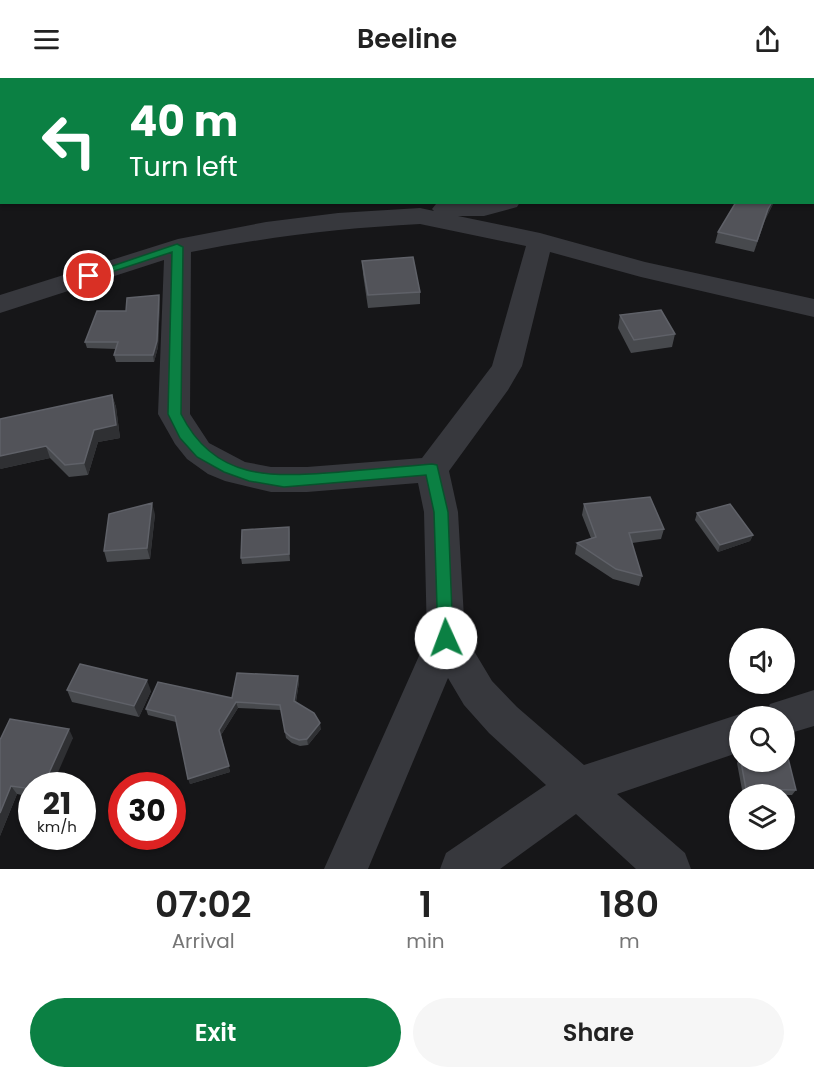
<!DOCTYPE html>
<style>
body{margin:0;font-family:Poppins,sans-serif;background:#f6f6f6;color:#222;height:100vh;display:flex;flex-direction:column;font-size:22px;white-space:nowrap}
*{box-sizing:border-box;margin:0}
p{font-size:20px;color:#767676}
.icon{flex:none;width:33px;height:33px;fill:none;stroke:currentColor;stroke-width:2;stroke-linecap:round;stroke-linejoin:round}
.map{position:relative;height:791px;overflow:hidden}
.panel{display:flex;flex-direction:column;background:#fff;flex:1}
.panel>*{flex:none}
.guide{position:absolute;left:0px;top:0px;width:814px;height:126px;box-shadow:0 2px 4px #0004;background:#0b8043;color:#fff;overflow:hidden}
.buttons{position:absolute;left:729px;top:550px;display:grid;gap:12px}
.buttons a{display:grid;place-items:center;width:66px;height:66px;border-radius:50%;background:#fff;box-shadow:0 2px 4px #0004;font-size:30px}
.speed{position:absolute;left:18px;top:694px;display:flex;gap:12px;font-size:30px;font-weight:700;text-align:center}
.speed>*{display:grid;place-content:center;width:78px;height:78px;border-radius:50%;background:#fff;box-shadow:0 2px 4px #0004;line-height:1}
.speed small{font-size:15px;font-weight:400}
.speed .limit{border:9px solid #d22;background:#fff;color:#111}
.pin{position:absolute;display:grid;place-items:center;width:51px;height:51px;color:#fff;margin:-26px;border:3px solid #fff;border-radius:50%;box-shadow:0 2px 6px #0007}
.me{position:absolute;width:66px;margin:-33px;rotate:358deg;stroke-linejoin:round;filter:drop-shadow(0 0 4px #0008)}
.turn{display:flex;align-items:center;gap:21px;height:126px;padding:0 30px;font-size:27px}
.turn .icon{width:78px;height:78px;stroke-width:2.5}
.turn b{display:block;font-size:42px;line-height:51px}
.eta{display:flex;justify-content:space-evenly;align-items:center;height:102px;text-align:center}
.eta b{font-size:36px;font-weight:600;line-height:42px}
.button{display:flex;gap:12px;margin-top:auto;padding:12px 30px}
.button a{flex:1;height:69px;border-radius:36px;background:#0b8043;color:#fff;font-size:24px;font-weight:600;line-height:69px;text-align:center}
.button a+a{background:#f6f6f6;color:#222}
header{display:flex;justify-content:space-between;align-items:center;height:78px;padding:0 30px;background:#fff;font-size:27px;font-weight:600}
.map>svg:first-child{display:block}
</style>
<header><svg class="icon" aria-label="menu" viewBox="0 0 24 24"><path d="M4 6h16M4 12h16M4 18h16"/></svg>Beeline<svg class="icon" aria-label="share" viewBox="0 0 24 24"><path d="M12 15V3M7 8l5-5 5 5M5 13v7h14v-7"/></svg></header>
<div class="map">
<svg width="814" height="791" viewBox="0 0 814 791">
<rect width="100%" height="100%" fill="#161618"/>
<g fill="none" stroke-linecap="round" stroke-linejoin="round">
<g fill="#37383d" fill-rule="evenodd">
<path d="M 31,0 L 61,0 L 30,2 Z"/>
<path d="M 255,0 L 277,0 L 278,2 L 256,2 Z"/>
<rect x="616" y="0" width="22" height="2"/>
<rect x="0" y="2" width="2" height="12"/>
<path d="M 441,124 L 520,124 L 517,129 L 484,138 L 458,138 L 540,155 L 645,184 L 814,221 L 814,239 L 641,199 L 550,174 L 522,288 L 508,312 L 449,393 L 458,434 L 465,558 L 492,603 L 517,629 L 584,687 L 740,636 L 747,639 L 740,639 L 740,674 L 617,716 L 685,775 L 691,791 L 636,791 L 576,736 L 500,791 L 440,791 L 446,775 L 546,707 L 489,655 L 464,627 L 448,600 L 368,791 L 324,791 L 427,560 L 424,434 L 418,405 L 307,414 L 271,414 L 225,403 L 208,396 L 187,381 L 175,366 L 158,336 L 164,182 L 0,235 L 0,217 L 178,161 L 266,144 L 338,135 L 420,130 L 434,133 L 432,131 L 436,126 ZM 420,146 L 526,168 L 492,288 L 422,380 L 307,389 L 271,389 L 245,384 L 209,365 L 190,336 L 191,174 C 267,159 342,150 420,146 Z"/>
<path d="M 814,612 L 814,648 L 784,657 L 784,639 L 764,639 L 770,626 Z"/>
</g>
</g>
<g fill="#47494d">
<path d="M 675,0 L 757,0 L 756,2 L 675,2 Z"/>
<path d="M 763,0 L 814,0 L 814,49 L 813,48 L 813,2 L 763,2 Z"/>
<path d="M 736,124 L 774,124 L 765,142 L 754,174 L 715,165 L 718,154 Z"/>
<path d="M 362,183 L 420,214 L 420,226 L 368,230 L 363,196 Z"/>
<path d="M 159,217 L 160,223 L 158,269 L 154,284 L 116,284 L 114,277 L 116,271 L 87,270 L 85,264 L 126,233 Z"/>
<path d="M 620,237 L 675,256 L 672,269 L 631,275 L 618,250 Z"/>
<path d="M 112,317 L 116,329 L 120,360 L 98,364 L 88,397 L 69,399 L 50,380 L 0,391 Z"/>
<path d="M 584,426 L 664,451 L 661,461 L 632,465 L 642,498 L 639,508 L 613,501 L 575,476 L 577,465 L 591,460 L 582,437 Z"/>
<path d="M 697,435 L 753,457 L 750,463 L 718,474 L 695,442 Z"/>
<path d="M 155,436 L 150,481 L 107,484 L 104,473 Z"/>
<path d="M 290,455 L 290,483 L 242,486 L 241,480 Z"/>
<path d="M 298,598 L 299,604 L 296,624 L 321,651 L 308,667 L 300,668 L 292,665 L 286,660 L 281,632 L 238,630 L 221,657 L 230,694 L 190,706 L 176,644 L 148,637 L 146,631 L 232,620 Z"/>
<path d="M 67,612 L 151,613 L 139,639 L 72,624 Z"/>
<path d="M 73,660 L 32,708 L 32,719 L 17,716 L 0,758 L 0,662 Z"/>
<path d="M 740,679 L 740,684 L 784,684 L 796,712 L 792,717 L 743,717 L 737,685 Z"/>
</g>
<g fill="#2f3033">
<path d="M 772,124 L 774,124 L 765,142 L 754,174 L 768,131 Z"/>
<path d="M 159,217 L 160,223 L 158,269 L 154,284 L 153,277 Z"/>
<path d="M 112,317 L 116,329 L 120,360 L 98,364 L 88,397 L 84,385 L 94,352 Z"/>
<path d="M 46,368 L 50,380 L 0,391 L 0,378 Z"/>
<path d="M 152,425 L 155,436 L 150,481 L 147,470 Z"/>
<path d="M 289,449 L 290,455 L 290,483 L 289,476 Z"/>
<path d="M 753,457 L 750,463 L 718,474 L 720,467 Z"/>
<path d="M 298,598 L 299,604 L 295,629 L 294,623 Z"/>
<path d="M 147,602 L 151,613 L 139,639 L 134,628 Z"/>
<path d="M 236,624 L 238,630 L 221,657 L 230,694 L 190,706 L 188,701 Z"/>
<path d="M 320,645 L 321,651 L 308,667 L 307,661 Z"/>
<path d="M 69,651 L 73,660 L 52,708 L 43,708 Z"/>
<path d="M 11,708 L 17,716 L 0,758 L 0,735 Z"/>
</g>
<g fill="#525359" stroke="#5f6168" stroke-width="1.5">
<rect x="467" y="0" width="98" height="2"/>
<path d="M 768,0 L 814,0 L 814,35 L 813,35 L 813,2 L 770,2 Z"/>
<path d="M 736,124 L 772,124 L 768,131 L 757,163 L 718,154 Z"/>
<path d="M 413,179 L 420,214 L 368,217 L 362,183 Z"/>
<path d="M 159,217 L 157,263 L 153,277 L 114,277 L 118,264 L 85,264 L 97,233 L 126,233 L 127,220 Z"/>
<path d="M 661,232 L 675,256 L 634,262 L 620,237 Z"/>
<path d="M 112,317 L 116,347 L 94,352 L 84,385 L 65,387 L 46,368 L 0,378 L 0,341 Z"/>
<path d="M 650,419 L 664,451 L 629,455 L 642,498 L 616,491 L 577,465 L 596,459 L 584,426 Z"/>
<path d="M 152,425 L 147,470 L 104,473 L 109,436 Z"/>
<path d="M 730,426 L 753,457 L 720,467 L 697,435 Z"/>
<path d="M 289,449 L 289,476 L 241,480 L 242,452 Z"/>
<path d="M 80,586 L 147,602 L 134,628 L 67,612 Z"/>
<path d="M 237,595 L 298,598 L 294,623 L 314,635 L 320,645 L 307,661 L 299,662 L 291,659 L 285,654 L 280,627 L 236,624 L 219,652 L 229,688 L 188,701 L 175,638 L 146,631 L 158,604 L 232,620 Z"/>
<path d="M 10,641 L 69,651 L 43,708 L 32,708 L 32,711 L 11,708 L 0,735 L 0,662 Z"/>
<path d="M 784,680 L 788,680 L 796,712 L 746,711 L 741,684 L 784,684 Z"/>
</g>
<path fill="#0b8043" stroke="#07532c" stroke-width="1.5" d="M 177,166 L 183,169 L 181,336 C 215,404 273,399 340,394 C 371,391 401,389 432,386 L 437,387 L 448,434 L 453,560 L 451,565 L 446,567 L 440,565 L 438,560 L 434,434 L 426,397 L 284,409 L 249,403 L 224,394 L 197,379 L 180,360 L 168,336 L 172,174 L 93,200 L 89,201 L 83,198 Z"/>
</svg>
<div class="buttons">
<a><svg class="icon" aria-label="sound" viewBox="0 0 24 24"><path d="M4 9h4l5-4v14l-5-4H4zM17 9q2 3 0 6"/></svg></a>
<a><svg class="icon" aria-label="search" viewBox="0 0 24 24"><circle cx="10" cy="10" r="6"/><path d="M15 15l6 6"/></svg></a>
<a><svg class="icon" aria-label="layers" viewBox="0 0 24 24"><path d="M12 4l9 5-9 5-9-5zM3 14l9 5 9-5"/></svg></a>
</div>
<div class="speed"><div>21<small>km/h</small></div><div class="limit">30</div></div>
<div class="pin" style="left:89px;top:198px;background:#d93025"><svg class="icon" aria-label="arrive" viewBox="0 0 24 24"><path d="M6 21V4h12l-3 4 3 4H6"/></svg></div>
<svg class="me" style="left:446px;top:560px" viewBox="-20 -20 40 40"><circle r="19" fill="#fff"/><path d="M0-13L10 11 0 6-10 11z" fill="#0b8043"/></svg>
<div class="guide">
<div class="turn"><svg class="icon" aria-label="left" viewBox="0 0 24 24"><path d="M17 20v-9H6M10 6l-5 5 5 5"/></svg><div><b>40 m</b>Turn left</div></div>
</div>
</div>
<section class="panel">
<div class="eta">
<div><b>07:02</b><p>Arrival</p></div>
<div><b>1</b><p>min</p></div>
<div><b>180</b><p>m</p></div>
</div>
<div class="button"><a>Exit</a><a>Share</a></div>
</section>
